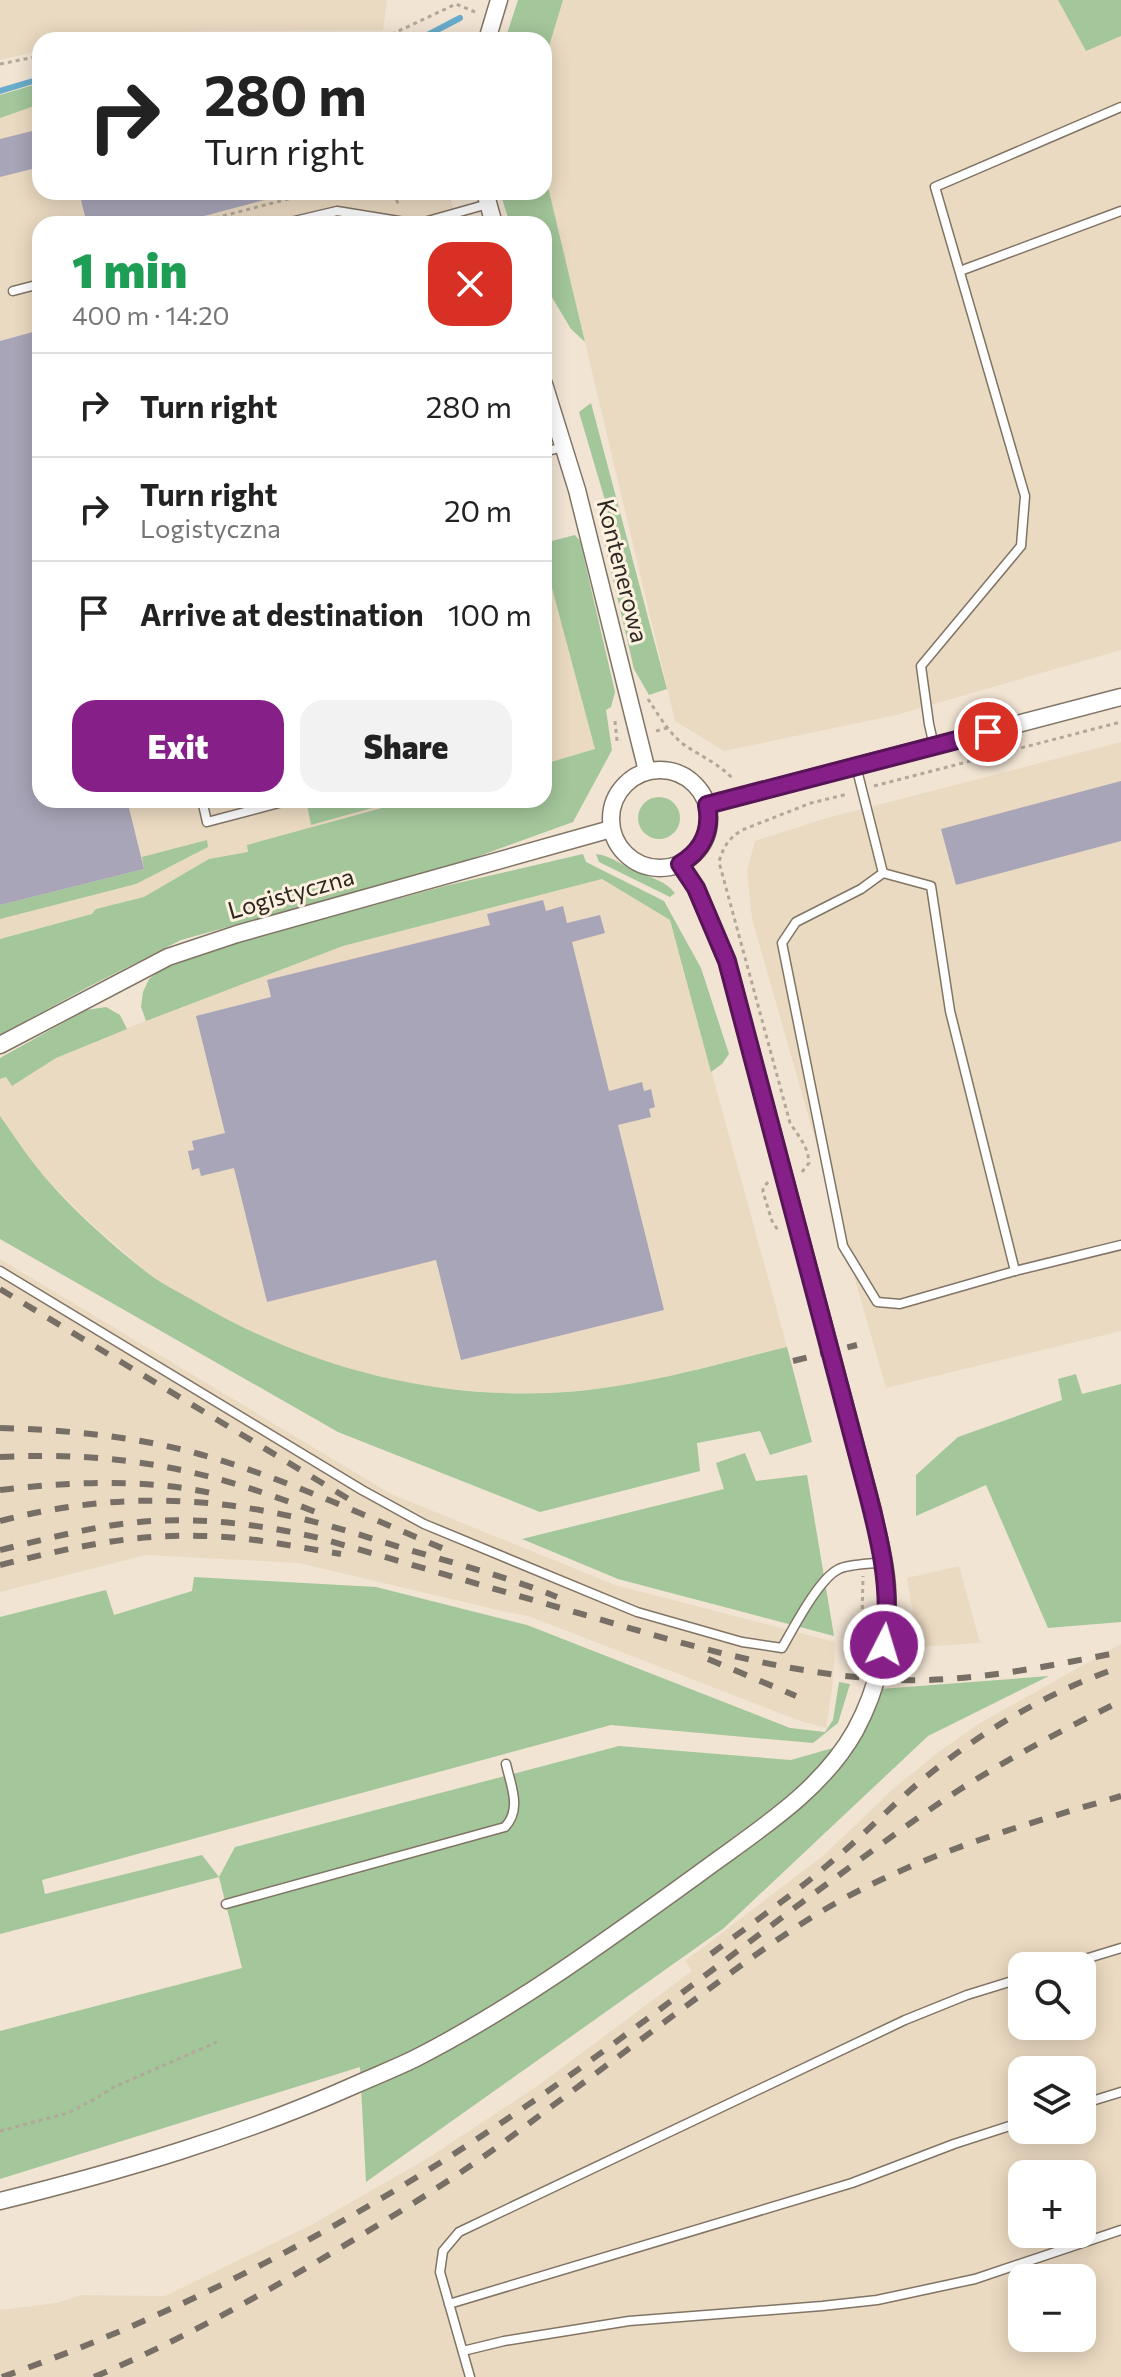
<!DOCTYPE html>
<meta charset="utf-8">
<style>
body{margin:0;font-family:Commissioner,sans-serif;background:#f2f2f2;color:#222;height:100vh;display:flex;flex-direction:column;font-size:30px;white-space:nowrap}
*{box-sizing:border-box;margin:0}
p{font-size:26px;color:#767676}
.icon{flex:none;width:44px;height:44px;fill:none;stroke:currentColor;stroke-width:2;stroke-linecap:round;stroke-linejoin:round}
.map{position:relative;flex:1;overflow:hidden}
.sheet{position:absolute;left:32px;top:216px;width:520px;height:592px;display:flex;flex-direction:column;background:#fff;border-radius:24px;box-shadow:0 4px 20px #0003}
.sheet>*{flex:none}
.banner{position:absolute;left:32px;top:32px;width:520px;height:168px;border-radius:24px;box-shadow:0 4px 20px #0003;background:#fff;color:#222;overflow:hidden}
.controls{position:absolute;left:1008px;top:1952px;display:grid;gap:16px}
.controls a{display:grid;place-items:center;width:88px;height:88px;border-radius:16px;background:#fff;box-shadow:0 4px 20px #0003;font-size:40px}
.pin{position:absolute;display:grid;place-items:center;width:68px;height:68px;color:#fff;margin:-34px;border:4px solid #fff;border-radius:50%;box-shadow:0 2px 8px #0007}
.me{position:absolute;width:88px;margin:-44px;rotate:5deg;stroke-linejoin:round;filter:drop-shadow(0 0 6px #0008)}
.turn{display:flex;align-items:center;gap:28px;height:168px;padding:0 40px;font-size:36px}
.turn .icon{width:104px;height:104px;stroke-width:2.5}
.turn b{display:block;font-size:56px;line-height:68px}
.round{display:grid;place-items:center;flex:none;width:84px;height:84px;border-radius:24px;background:#f2f2f2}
.headline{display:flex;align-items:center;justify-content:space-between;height:136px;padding:0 40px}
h1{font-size:48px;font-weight:800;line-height:60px;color:#1e9e55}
.action{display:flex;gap:16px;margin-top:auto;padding:16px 40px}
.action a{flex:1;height:92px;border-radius:24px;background:#862088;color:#fff;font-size:32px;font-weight:800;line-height:92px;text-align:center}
.action a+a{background:#f2f2f2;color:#222}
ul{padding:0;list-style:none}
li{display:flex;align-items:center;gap:24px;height:104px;padding:0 40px;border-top:2px solid #e0e0e0}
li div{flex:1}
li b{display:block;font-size:30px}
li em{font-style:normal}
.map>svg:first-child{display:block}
</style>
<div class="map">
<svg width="1121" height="2377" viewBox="0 0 1121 2377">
<rect width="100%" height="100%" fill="#f1e4d3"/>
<g fill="#ebdac2" fill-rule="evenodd">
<path d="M 0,0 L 387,0 L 383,30 L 141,32 L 101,40 L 40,40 L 40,51 L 0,60 Z"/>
<path d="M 563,0 L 1058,0 L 1086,50 L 1121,35 L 1121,650 L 896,715 L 724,751 L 675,721 L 544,170 L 544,63 Z"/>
<path d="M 40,104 L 40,192 L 449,192 L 457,224 L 40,224 L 40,800 L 415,800 L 248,845 L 255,886 L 92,914 L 0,939 L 0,117 Z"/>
<path d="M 544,558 L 596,749 L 544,764 Z"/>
<path d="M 1121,742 L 1121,1331 L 886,1388 L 752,919 L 747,871 L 755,841 L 827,818 Z"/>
<path d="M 602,879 L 670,920 L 787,1347 L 657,1379 L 618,1387 L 550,1393 L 496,1393 L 453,1389 L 412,1384 L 357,1371 L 311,1357 L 274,1343 L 207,1310 L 151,1276 L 83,1216 L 40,1172 L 0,1118 L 0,1079 L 6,1077 L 12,1086 L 56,1058 L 135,1025 L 343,946 Z"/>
<path d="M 0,1259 L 391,1494 L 615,1585 L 835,1642 L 833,1682 L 826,1728 L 800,1721 L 528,1616 L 506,1612 L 299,1563 L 146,1555 L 0,1592 Z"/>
<path d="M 959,1566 L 980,1643 L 919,1647 L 907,1578 Z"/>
<path d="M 1121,1644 L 1121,2377 L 0,2377 L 0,2310 L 56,2303 L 81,2295 L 165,2296 L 313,2224 L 428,2158 L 536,2087 L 692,1971 L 685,1961 L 824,1855 L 893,1789 L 937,1753 L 980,1723 ZM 1022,1966 L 1082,1966 L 1082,2026 L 1022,2026 ZM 1022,2070 L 1082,2070 L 1082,2130 L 1022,2130 ZM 1022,2174 L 1082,2174 L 1082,2234 L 1022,2234 ZM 1022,2278 L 1082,2278 L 1082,2338 L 1022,2338 Z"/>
</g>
<g fill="#a3c69b">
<path d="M 518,0 L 563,0 L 544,63 L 544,40 L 505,40 Z"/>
<path d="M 1058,0 L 1121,0 L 1121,36 L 1086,51 Z"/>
<path d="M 40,83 L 40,104 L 0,118 L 0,95 Z"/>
<path d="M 544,170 L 585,342 L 571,329 L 544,284 L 544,224 L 510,224 L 500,192 L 544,192 Z"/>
<path d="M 591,403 L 667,689 L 649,695 L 634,669 L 605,545 L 609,532 L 607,507 L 579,412 Z"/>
<path d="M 575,535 L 580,541 L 615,692 L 611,707 L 606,710 L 612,750 L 573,822 L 468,860 L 181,940 L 90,986 L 0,1035 L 0,939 L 92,914 L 96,909 L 144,897 L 209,859 L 248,852 L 247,845 L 411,800 L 544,800 L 544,764 L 595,749 L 544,558 L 544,543 Z"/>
<circle cx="659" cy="818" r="21"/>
<path d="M 306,800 L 401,800 L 311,825 Z"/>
<path d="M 207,840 L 208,847 L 136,884 L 0,919 L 0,905 L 144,869 L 142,857 Z"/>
<path d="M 583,854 L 586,862 L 664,901 L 701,968 L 729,1054 L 722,1064 L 711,1072 L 670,920 L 602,879 L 343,946 L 146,1021 L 141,1007 L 143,992 L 149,979 L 161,970 L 216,948 L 445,886 Z"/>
<path d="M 596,854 C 612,856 622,865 636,872 C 652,878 664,880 675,893 L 670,897 L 599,862 Z"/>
<path d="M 106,1007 L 120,1015 L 127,1029 L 56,1058 L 12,1086 L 6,1077 L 0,1079 L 0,1058 L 86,1010 Z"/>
<path d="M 0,1116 C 13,1134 25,1153 39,1170 C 67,1205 114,1247 149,1274 C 163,1285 181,1293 196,1302 C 303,1365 425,1398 549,1393 C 630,1390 709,1366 787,1347 L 812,1442 L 770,1455 L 760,1431 L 697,1443 L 700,1471 L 540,1512 L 338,1432 L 0,1239 Z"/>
<path d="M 1076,1374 L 1082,1394 L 1121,1384 L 1121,1622 L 1048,1628 L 986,1485 L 916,1516 L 916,1475 L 958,1437 L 1062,1400 L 1058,1379 Z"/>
<path d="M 745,1453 L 756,1481 L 807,1475 L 834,1636 L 618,1579 L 522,1539 L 724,1489 L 716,1463 Z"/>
<path d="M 194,1577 L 376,1587 L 527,1625 L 790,1728 L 825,1732 L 833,1720 L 839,1682 L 850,1684 L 838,1723 L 813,1743 L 611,1725 L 42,1880 L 45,1894 L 202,1855 L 219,1877 L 235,1847 L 619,1746 L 791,1760 L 854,1742 L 880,1689 L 1049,1676 L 928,1736 L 724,1928 L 366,2182 L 360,2067 L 0,2179 L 0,2031 L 242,1968 L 219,1877 L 0,1934 L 0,1617 L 106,1590 L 114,1615 L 192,1591 Z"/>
</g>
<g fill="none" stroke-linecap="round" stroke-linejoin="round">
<g stroke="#69accb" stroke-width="6">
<path d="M 418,40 L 460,18"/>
<path d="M 0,91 L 40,79"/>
</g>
</g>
<g fill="#a8a5b8">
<path d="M 40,129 L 40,167 L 0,177 L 0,139 Z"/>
<path d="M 79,192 L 275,192 L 276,197 L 174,224 L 87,224 Z"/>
<path d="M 40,330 L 40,800 L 127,800 L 144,869 L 0,905 L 0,341 Z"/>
<path d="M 1121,781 L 1121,841 L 956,885 L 941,829 Z"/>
<path d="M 543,900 L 546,911 L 563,906 L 567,923 L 600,915 L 605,933 L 572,942 L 609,1091 L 642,1082 L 644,1091 L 651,1089 L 655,1107 L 649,1109 L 651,1117 L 618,1125 L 664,1310 L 461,1360 L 436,1260 L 267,1302 L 234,1168 L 201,1176 L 199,1168 L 192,1170 L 188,1151 L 194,1150 L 192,1141 L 225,1133 L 196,1016 L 271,997 L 267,980 L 490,925 L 487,914 Z"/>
</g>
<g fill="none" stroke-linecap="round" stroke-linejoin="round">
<defs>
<g id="lane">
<path d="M 282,224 L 337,211 L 417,224"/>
<path d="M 417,224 L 488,204"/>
<path d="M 960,271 L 1121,211"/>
<path d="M 13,291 L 40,284"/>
<path d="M 544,452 L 563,447"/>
<path d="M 934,746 L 929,724 L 921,666 L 1021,546 L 1025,496 L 935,187 L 1121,107"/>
<path d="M 856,766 L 883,873 L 861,889 L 796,922 L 782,943 L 843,1246 L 877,1302 L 900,1304 L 1015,1271 L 1121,1245"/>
<path d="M 202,800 L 207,822 L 279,803 L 279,800"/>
<path d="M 883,873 L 931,886 L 950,1011 L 1015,1271"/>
<path d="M 0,1271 L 362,1490 L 424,1524 L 637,1612 L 742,1642 L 782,1648 C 793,1629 819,1578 839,1569 C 849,1564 872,1564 884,1562"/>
<path d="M 226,1904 L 505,1827 C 522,1809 511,1786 506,1764"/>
<path d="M 1062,1966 L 1121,1948"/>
<path d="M 1082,2104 L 1121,2092"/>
<path d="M 449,2304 L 852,2183 L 954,2144 L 1022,2122"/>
<path d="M 463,2351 L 504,2341 L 629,2321 L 822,2306 L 877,2300 L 975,2279 L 1121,2230"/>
<path d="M 470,2377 L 440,2272 L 443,2251 L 459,2232 L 905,2020 L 967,1995 L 1022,1978"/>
</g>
<g id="street">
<path d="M 487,40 L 499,0"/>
<path d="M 485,192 L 494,224"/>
<path d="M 544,384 L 577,490 L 647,771"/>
<circle cx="660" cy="819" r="49"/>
<path d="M 707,805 L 1121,697"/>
<path d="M 0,1045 L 168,957 L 237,934 L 611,829"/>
<path d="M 0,2201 C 121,2171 241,2136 355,2085 C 375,2076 396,2068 416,2058 C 514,2008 604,1942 693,1878 C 750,1835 819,1795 855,1731 C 878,1689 890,1637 887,1589 C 886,1563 878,1537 873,1511 L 727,961 L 696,888 L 680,864"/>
</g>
</defs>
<use href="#lane" stroke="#807465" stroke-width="11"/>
<use href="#street" stroke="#807465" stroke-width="19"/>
<g stroke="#b2a89a" stroke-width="3" stroke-dasharray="4 4" stroke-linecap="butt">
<path d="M 129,40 L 141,38 L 160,40"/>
<path d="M 174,40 L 199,36 L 255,40"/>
<path d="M 296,40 L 388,36 L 456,4 L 475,12"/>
<path d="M 0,64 L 40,56"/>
<path d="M 394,192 L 399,207"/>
<path d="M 192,224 L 315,192"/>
<path d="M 648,699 C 658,714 668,732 683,744 C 700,756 720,764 734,780"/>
<path d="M 615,721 L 617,741 L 621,740"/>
<path d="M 656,731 L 667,728"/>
<path d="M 874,786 L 1121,722"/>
<path d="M 802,1172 L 809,1163 C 808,1146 799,1137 790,1123 L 719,862 C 723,847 729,838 742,830 L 811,803 L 848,794"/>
<path d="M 768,1182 L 763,1188 L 763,1192 L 772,1221 L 779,1232"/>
<path d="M 861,1665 L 863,1576"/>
<path d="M 0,2131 L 68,2113 L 93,2100 L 114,2087 L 217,2042"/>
</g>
<use href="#lane" stroke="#fff" stroke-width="8"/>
<use href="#street" stroke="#fff" stroke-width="16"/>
<g stroke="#776f65" stroke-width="6" stroke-dasharray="14 14" stroke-linecap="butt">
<path d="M 0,1289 L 352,1501"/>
<path d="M 793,1361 L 857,1345"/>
<path d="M 0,1428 C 67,1430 134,1436 199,1454 C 285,1478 367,1517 449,1551"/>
<path d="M 0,1457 C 121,1451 212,1470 323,1515"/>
<path d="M 0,1490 C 70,1482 141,1478 211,1493"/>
<path d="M 0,1521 C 105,1494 201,1494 307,1520 C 340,1528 373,1539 406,1549 C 457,1564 508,1577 557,1597"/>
<path d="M 0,1550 C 50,1538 101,1524 152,1521 C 208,1518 265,1525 319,1538 C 410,1564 501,1591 592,1617 C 693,1647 793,1676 899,1680 C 974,1682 1048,1666 1121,1652"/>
<path d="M 0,1565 C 68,1548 135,1533 206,1536 C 252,1537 296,1547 341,1554"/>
<path d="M 708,1659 L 796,1696"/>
<path d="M 711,1954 C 751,1924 793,1895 831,1862 C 863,1836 890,1807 921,1781 C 980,1732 1049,1691 1121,1667"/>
<path d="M 2,2377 C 207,2305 401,2197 576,2071 C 655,2014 732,1955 809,1897 C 859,1861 908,1823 959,1790 C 1011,1757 1066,1728 1121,1701"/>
<path d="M 94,2377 C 177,2342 254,2299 330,2254 C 390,2218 448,2183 504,2142 C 562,2099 620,2055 678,2012 C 732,1972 785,1931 843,1899 C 931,1851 1026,1824 1121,1796"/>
</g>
</g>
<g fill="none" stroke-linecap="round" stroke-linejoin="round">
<defs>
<path id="route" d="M 884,1645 C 893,1590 879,1536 865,1483 L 727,961 L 696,888 L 680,864 C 702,851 712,831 707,805 L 988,732"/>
</defs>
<use href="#route" stroke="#571558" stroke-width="20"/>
<use href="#route" stroke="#862088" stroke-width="14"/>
</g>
<g text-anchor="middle" stroke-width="6" stroke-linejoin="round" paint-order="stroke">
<g font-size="24" fill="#2d2822" stroke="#fef1e0">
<text transform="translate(622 571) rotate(76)" y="8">Kontenerowa</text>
<text transform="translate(291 894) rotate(-16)" y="8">Logistyczna</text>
</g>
</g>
</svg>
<div class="controls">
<a><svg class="icon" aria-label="search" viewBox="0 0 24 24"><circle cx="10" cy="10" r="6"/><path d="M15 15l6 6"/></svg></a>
<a><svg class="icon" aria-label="layers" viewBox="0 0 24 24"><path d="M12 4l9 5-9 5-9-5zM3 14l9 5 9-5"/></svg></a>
<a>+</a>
<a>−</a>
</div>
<div class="pin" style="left:988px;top:732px;background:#d93025"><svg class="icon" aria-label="arrive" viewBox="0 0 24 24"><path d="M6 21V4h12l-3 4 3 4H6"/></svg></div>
<svg class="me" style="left:884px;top:1645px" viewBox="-20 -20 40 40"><circle r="17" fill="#862088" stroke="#fff" stroke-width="3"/><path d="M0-11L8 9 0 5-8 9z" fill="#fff"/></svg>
<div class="banner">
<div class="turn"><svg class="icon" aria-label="right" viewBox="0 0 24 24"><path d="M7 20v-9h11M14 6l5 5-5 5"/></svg><div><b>280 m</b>Turn right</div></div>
</div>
<section class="sheet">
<div class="headline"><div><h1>1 min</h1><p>400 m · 14:20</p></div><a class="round" style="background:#d93025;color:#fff"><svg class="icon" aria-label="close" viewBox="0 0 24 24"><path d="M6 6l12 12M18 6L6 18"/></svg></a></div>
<ul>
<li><svg class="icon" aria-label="right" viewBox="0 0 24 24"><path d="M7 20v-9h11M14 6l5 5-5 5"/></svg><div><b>Turn right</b></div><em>280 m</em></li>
<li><svg class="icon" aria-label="right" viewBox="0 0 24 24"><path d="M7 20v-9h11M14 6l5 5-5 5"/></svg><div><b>Turn right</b><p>Logistyczna</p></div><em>20 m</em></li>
<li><svg class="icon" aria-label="arrive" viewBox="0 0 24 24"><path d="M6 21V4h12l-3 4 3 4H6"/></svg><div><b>Arrive at destination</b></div><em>100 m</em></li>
</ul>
<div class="action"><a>Exit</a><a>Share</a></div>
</section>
</div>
